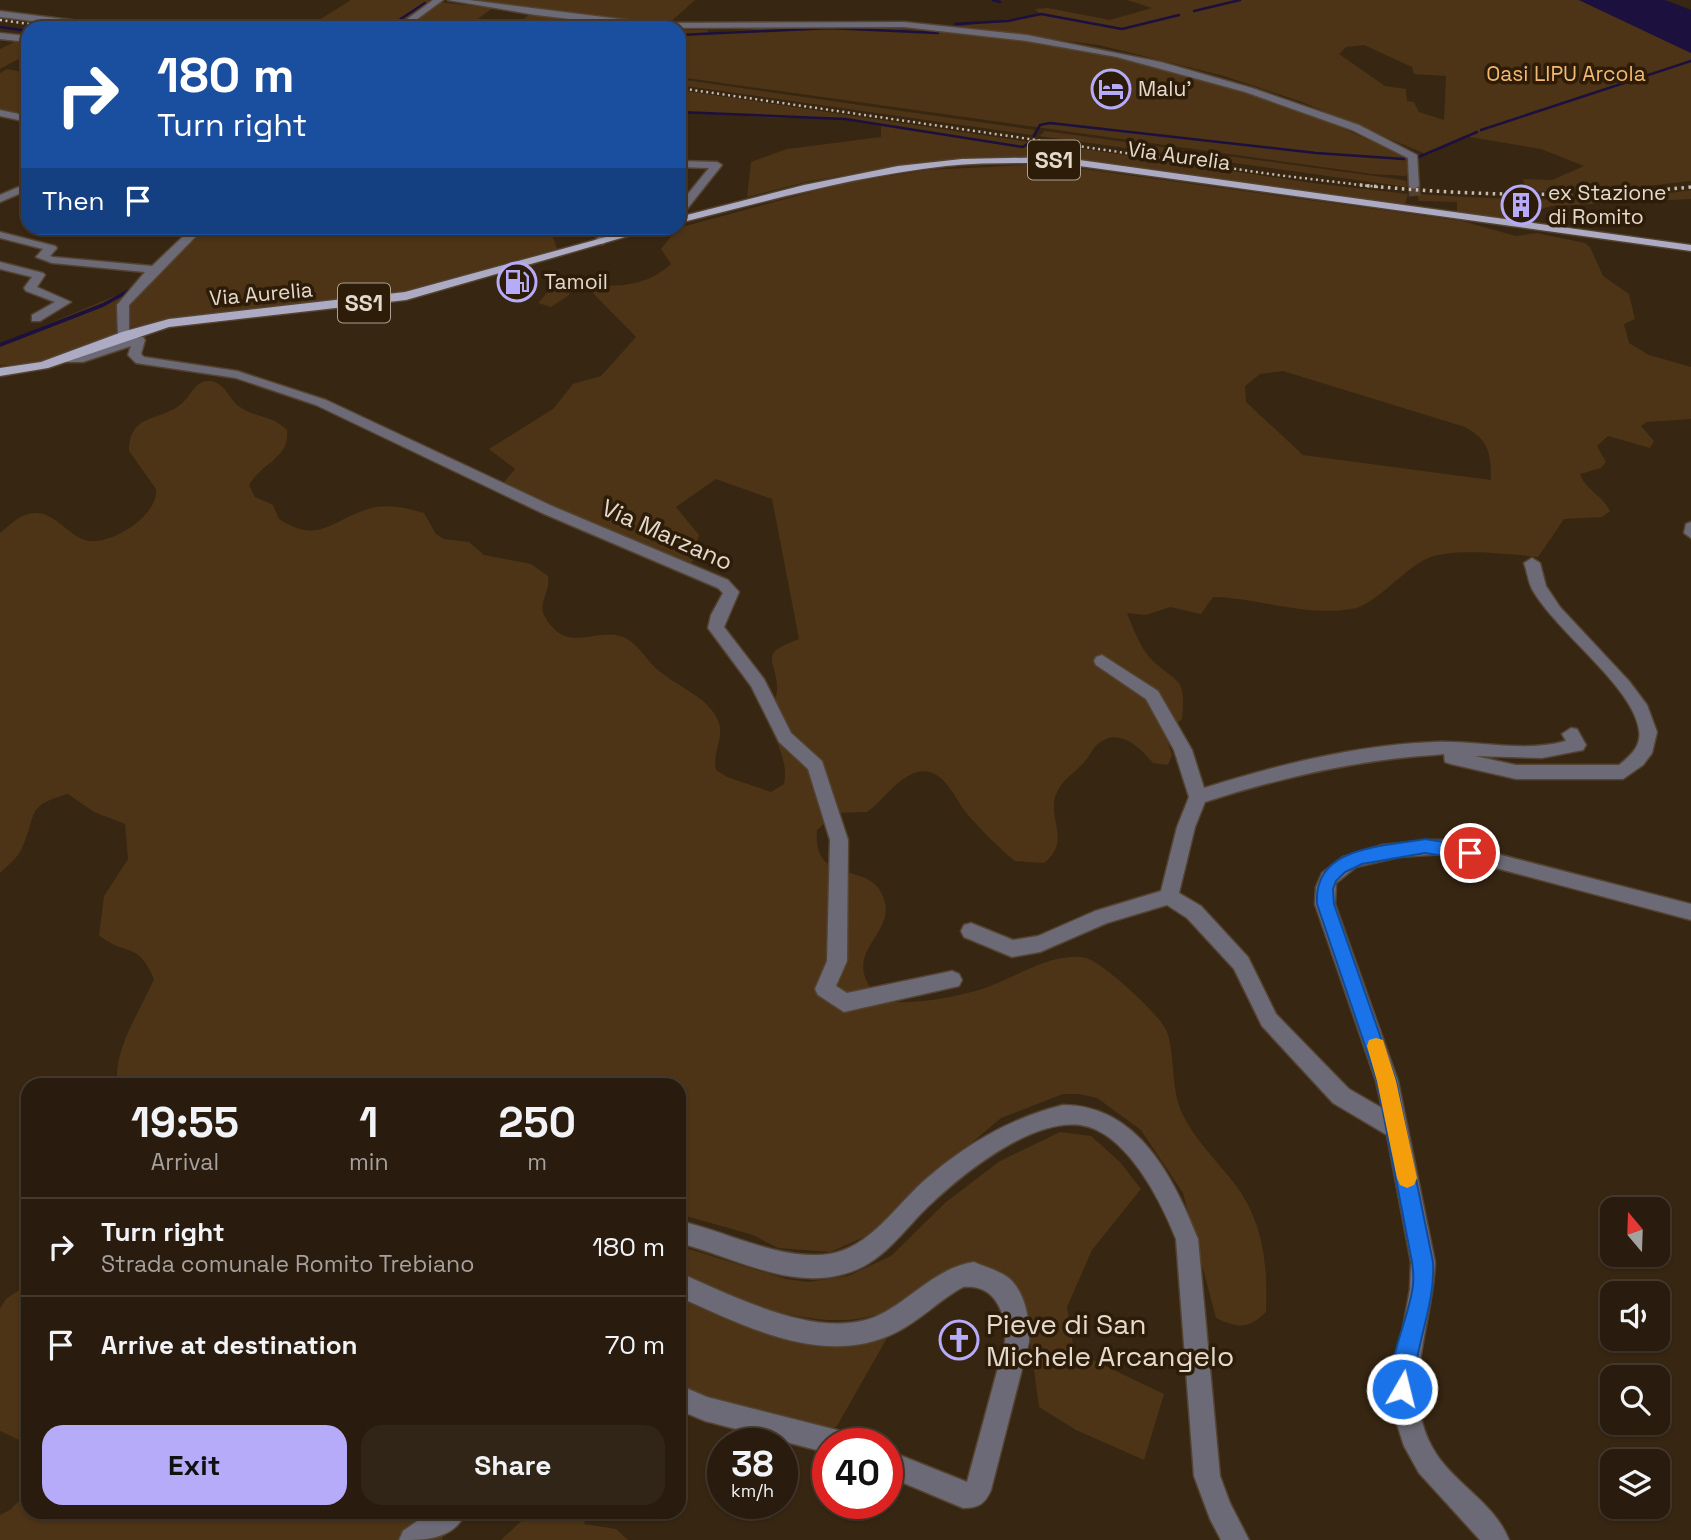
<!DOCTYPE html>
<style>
body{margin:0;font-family:"Space Grotesk",sans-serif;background:#312517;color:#f1f3f6;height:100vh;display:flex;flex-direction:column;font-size:26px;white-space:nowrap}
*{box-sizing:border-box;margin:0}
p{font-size:23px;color:#a5a19e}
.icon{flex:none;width:38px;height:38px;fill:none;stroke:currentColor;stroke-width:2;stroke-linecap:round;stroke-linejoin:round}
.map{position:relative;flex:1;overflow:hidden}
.drawer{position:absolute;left:21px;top:1078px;width:665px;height:441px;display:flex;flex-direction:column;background:#291c0e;border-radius:21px;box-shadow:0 2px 5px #0004,0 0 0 2px #453a2e}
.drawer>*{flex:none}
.top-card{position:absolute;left:21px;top:21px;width:665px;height:214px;border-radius:21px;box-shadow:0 2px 5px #0004,0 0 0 2px #453a2e;background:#1a4fa0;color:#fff;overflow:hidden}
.needle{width:46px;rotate:341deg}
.buttons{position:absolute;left:1600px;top:1197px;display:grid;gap:14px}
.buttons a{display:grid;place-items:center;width:70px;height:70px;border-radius:14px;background:#291c0e;box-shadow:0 2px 5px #0004,0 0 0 2px #453a2e;font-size:35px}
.speed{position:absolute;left:707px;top:1428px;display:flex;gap:14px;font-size:35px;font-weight:700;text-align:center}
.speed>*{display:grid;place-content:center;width:91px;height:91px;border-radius:50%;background:#291c0e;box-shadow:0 2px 5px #0004,0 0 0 2px #453a2e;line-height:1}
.speed small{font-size:18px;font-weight:400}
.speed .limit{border:10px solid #d22;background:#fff;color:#111}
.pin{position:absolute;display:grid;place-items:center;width:60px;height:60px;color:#fff;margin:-30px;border:4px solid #fff;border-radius:50%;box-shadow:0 2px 7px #0007}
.me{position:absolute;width:77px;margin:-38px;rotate:8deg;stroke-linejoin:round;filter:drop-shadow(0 0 5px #0008)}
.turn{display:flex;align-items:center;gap:24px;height:147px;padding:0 21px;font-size:32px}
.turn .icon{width:91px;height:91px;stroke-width:2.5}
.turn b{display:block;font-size:49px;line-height:60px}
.then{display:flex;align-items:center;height:66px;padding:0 21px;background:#0003;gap:14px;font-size:26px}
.eta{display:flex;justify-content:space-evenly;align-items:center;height:119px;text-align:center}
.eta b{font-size:42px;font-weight:600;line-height:49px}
.primary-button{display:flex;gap:14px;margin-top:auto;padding:14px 21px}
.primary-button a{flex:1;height:80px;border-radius:21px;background:#b6abf8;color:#111;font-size:28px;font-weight:600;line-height:80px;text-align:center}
.primary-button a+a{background:#312517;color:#f1f3f6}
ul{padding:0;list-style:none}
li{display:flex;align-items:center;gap:21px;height:98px;padding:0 21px;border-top:2px solid #453a2e}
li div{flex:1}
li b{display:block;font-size:26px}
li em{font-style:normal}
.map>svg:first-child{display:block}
</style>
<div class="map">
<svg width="1691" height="1540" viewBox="0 0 1691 1540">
<rect width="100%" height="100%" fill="#372612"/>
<g fill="#4d3416" fill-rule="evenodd">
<path d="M 351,0 L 427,0 L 432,1 L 394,28 L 306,28 Z"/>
<path d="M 478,0 L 695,0 L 667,25 Z"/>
<path d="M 1127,0 L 1579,0 L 1691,53 L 1691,181 L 1621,189 L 1527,192 L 1523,179 L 1552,180 L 1584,166 L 1541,149 L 1464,136 L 1428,155 L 1302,102 L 1224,76 L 1099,45 L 953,27 L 1041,15 L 1035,9 L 1048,8 L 1110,20 L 1152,8 ZM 1364,45 L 1412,67 L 1414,74 L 1446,76 L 1444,120 L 1419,112 L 1414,102 L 1407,101 L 1406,89 L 1385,86 L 1339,54 L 1346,47 Z"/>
<path d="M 437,2 L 493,8 L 465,28 L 402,28 Z"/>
<path d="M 531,13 L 657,28 L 513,28 Z"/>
<path d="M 803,25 C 958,28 1112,46 1259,95 C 1310,112 1357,136 1406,156 L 1411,163 L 1406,176 L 1372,174 L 679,77 L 679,30 L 708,30 L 707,33 Z"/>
<path d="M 18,40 L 28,42 L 28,54 L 0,69 L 0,49 Z"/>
<path d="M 7,69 L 28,73 L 28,106 L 14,114 L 0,111 L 0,73 Z"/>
<path d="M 679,79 L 1035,130 L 1032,135 L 679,85 Z"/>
<path d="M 679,90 L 1030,142 L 1026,148 L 1033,148 L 1036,142 L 1312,183 L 1408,194 L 1405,204 L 1061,157 L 901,165 L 806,182 L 747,197 L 751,162 L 787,149 L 881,137 L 881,126 L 827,117 L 775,118 L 679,111 Z"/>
<path d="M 1045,131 L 1397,179 L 1406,181 L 1407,187 L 1039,136 Z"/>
<path d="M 1047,164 L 1462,221 L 1516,236 L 1537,233 L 1585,243 L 1590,247 L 1603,276 L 1629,294 L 1635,319 L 1624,324 L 1629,343 L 1649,355 L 1691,367 L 1691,419 L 1647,422 L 1641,426 L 1654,441 L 1650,448 L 1608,436 L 1597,446 L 1606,462 L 1601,468 L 1580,474 C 1585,489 1603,496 1610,511 L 1602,517 L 1564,519 L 1538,557 C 1510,554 1451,547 1426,559 C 1406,568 1376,603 1356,608 C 1309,618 1260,598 1213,597 L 1201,614 L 1170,607 L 1146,615 L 1127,613 C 1133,628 1141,650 1153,661 C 1179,685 1186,676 1182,719 L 1165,733 L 1172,755 L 1168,765 L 1153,763 C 1140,748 1120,727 1099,743 C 1093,747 1091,754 1086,760 C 1077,771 1063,779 1057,792 C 1045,817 1073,840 1044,863 L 1015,861 C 999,848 982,831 968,815 C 952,796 941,758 908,776 C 892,785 881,802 867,812 L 836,813 L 817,830 C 812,886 867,861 882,894 C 902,937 832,950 881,1001 C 915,1005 953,998 985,988 C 1015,978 1053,951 1086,958 C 1102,962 1162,1016 1167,1032 C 1176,1058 1170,1089 1183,1115 C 1194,1138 1214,1158 1230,1178 C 1263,1217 1268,1263 1266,1312 C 1247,1330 1239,1328 1216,1318 L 1183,1193 L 1141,1130 L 1097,1098 L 1079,1094 L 1063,1094 L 1001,1118 L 916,1190 L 878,1231 L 830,1252 L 778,1248 L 753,1235 L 679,1214 L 679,1085 L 117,1085 C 114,1047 139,1014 154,979 C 138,940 125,957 99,935 L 104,896 L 128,859 L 125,824 L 94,812 L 68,794 C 24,806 38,814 22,848 C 18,858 7,866 0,873 L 0,533 C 11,524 22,512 37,513 C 57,514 70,538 89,541 C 113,544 159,515 156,489 L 129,451 C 130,413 158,422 180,405 C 190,398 194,382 207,381 C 225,380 228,399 240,407 C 255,418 273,415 287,430 C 290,458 264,461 249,485 L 255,497 L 273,505 L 279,519 C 317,544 330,522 365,510 C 386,503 403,507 424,513 L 436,534 L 444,539 L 469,542 L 484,555 L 531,564 L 548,576 C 551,591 537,604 545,617 C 568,656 595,626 623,637 C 638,643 646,660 658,670 C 677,687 710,697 719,723 C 724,738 712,753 716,770 L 727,777 L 771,792 L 784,784 C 789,761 775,744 771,721 C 769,709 777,700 777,689 C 777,659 756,655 799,639 L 772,499 L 716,479 L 676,507 L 699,535 L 690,570 L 500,487 L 515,469 L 489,449 L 553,409 L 573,384 L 601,376 L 636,337 L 585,285 C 617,287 646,287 671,264 L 661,249 L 678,228 L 845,183 L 927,170 ZM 1283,371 L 1465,427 C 1489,440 1491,454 1491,480 L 1303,455 L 1246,402 L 1245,386 L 1260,374 Z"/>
<path d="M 1691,190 L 1691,199 L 1551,206 L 1538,210 L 1531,222 L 1457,212 L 1457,202 L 1419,201 L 1417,194 C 1508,200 1601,204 1691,190 Z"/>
<path d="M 201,228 L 550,228 L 557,249 L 382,297 L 198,315 L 127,328 L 125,307 Z"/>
<path d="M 568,282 L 571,288 L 569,295 L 551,307 L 538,303 L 547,293 L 547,288 Z"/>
<path d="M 122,293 L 122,332 C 83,347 42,369 0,365 L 0,344 Z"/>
<path d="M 1060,1132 L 1091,1136 L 1120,1162 L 1141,1189 L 1092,1250 L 1067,1307 L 1074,1351 L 1164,1394 L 1144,1460 L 1076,1430 L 1039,1407 L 1029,1332 L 966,1266 C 957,1269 948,1271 940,1275 C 924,1282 913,1299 897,1307 C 829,1341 743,1301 679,1276 L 679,1246 L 786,1279 L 808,1282 L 848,1276 L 891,1256 L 946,1202 L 1000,1161 Z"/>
<path d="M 28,1284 L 28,1444 L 0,1431 L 0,1309 L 6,1299 Z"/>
<path d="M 679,1297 L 823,1347 L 887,1338 L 837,1426 L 819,1436 L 679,1397 Z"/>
<path d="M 28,1492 L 28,1512 L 448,1512 L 448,1516 L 442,1540 L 430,1540 L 445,1518 L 419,1540 L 0,1540 L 0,1515 L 10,1510 Z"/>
<path d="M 531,1512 L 587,1512 L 584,1524 L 616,1529 L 628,1540 L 501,1540 Z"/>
</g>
<path fill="#1c103e" d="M 1579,0 L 1665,0 L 1691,10 L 1691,53 Z"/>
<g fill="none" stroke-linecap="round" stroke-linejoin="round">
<g stroke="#1c103e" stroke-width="2.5">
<path d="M 993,0 L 1000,2"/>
<path d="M 1194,11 L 1240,0"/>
<path d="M 955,24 L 1008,21 L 1041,14 L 1122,29 L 1179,15"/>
<path d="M 0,27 L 28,31"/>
<path d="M 387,28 L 425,3"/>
<path d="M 679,35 L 830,28 L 938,33"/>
<path d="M 679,112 L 845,119 L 1023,147 L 1030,142"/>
<path d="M 1481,130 L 1691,61"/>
<path d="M 1034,136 L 1040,125 L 1050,123 L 1316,153 L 1404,159"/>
<path d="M 1414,159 L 1477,132"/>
</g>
<path stroke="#1c103e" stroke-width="3.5" d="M 0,345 L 103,305 L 132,289"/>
<path stroke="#51412e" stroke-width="12" stroke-dasharray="12 6" stroke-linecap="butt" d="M 1414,186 L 1415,196"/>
<defs>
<g id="minor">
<path d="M 433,0 L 443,0 L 405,28 L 395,28 Z"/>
<path d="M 448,0 L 469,0 L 651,23 L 904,22 L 1027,35 L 1161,62 L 1252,88 L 1359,125 L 1417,155 L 1419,186 L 1414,189 L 1409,186 L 1408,158 L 1352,130 L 1245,92 L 1117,57 L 1027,41 L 904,27 L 646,28 L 536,15 Z"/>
<path d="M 0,11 L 110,25 L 114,28 L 89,28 L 0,17 Z"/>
<path d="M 0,33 L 28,36 L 28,42 L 0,39 Z"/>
<path d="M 0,110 L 28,116 L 28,122 L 0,116 Z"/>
<path d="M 679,161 L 717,162 L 722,165 L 683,214 L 679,215 L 679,205 L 709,168 L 679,167 Z"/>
<path d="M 28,183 L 28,190 L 0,202 L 0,195 Z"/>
<path d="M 192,228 L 204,228 L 129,305 L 129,338 L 143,337 L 145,340 L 141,354 L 144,357 L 237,371 L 326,400 L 552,506 L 728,580 L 739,592 L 724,627 L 764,679 L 791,733 L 822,761 L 848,840 L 847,961 L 836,986 L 847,993 L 952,971 L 959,974 L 962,980 L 959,986 L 844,1012 L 818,995 L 815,989 L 827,961 L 830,840 L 808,769 L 779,742 L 751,686 L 708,628 L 711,615 L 723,593 L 718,588 L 542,513 L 316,405 L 236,378 L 136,363 L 128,355 L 131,346 L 83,362 L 62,362 L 62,356 L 82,354 L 126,339 L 118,336 L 117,305 L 145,272 L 52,263 L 36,257 L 43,249 L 0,238 L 0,232 L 55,246 L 57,248 L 50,256 L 53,257 L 152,266 Z"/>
<path d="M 611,228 L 624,228 L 603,244 L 595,244 L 595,240 Z"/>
<path d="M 640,228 L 654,228 L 648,231 Z"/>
<path d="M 0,262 L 43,273 L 45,275 L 37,287 L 71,302 L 40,321 L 32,321 L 32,315 L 55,302 L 26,291 L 24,288 L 32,277 L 0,269 Z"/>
<path d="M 1691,522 L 1691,538 L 1684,533 L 1686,524 Z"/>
<path d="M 1532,558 L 1540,563 L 1546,586 L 1560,607 L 1629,681 L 1647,705 L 1657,732 L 1652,753 L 1643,765 L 1623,779 L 1516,779 L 1451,764 L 1445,762 L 1444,754 L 1434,755 C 1355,760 1280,778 1205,802 L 1195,827 L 1179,893 L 1201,906 L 1248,957 L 1276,1014 L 1349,1089 L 1382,1108 L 1376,1081 L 1315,904 L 1316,887 L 1322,873 L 1343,857 L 1382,845 L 1431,840 L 1443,840 L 1691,904 L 1691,920 L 1443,854 L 1399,857 L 1356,867 L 1336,883 L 1335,904 L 1398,1081 L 1435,1262 C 1433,1326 1397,1396 1437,1455 C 1458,1486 1495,1504 1509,1540 L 1480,1540 L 1419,1473 L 1404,1446 L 1393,1412 L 1392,1388 L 1410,1289 L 1411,1262 L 1387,1135 L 1333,1103 L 1262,1026 L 1234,969 L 1187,918 L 1167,905 L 1107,923 L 1040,952 L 1012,957 L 964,937 L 961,931 L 964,925 L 971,923 L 1013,940 L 1038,936 L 1095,911 L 1161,891 L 1177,827 L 1189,797 L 1174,750 L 1146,699 L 1096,665 L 1094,661 L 1096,657 L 1102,655 L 1158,691 L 1192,750 L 1204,788 C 1278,765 1355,745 1434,742 C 1478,740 1523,753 1566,741 L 1562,734 L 1571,728 L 1577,729 L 1586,745 L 1583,750 L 1542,758 L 1475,756 L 1516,765 L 1619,765 C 1630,756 1642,746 1639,730 C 1633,686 1556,632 1532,589 C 1528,581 1527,571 1524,563 Z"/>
<path d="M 1063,1105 C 1138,1105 1174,1178 1198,1239 L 1220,1476 L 1230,1503 L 1249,1540 L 1221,1540 L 1210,1519 L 1194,1476 L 1176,1239 C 1161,1201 1126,1131 1080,1125 C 1032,1119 966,1171 933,1202 C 903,1229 885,1263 844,1274 C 788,1290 732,1256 679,1243 L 679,1221 C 725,1231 770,1256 818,1255 C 870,1254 895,1203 932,1174 C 970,1142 1014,1117 1063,1105 Z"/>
<path d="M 974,1262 C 985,1267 1001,1271 1010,1279 C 1026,1294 1030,1321 1029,1342 L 991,1490 C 985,1504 978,1508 963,1508 L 887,1476 L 887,1450 L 967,1482 L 1005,1342 C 1007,1315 996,1283 963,1287 C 939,1300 920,1321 895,1333 C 824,1368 745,1326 679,1297 L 679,1273 C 735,1296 826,1346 885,1312 C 915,1295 939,1267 974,1262 Z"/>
<path d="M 679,1385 L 707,1397 L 841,1431 L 850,1435 L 854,1444 L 828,1444 L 828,1453 L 705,1421 L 679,1410 Z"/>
<path d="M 430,1512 L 466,1512 C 454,1540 425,1540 399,1540 L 403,1531 Z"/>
</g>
<g id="major">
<path d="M 1058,157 L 1691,245 L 1691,251 L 1058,163 C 1021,163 983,162 946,166 C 855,176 767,201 679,223 L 679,217 L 804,185 L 898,166 L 962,159 Z"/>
<path d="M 639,228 L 656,228 L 406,300 L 169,327 L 48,368 L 0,376 L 0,368 L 41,362 L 122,332 L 169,319 L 405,292 Z"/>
</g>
</defs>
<use href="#minor" stroke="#534330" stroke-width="3"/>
<use href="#major" stroke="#534330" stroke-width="3"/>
<use href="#minor" fill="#6c6a76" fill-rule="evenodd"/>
<use href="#major" fill="#adabc4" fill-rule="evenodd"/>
<g stroke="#c8bcaf" stroke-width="2.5" stroke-dasharray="2 3.5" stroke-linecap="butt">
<path d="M 0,20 L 60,28"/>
<path d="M 679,88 L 1277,175 L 1378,187"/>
</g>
<path stroke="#c8bcaf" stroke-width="3.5" stroke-dasharray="2.5 4.5" stroke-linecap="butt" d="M 1360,185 C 1471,196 1580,198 1691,187"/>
</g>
<path fill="#1a73e8" stroke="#114b97" stroke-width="2" d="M 1425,839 L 1470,846 L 1478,853 L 1470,860 L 1425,853 L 1362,864 L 1345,872 L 1336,881 L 1333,889 L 1334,904 L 1396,1081 L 1433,1262 C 1435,1296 1423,1326 1417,1359 C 1415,1372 1415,1385 1410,1397 L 1402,1400 L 1394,1397 C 1382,1367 1411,1316 1413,1284 C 1414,1277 1413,1269 1412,1262 L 1377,1081 L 1317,904 C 1313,846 1382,847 1425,839 Z"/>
<path fill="#f59e0b" d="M 1376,1038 L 1383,1040 L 1396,1081 L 1417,1178 L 1414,1185 L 1407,1188 L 1400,1185 L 1397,1178 L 1377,1081 L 1367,1046 L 1369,1040 Z"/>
<defs>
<symbol id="hotel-ring" viewBox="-11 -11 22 22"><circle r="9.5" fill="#2d1c08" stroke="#b6abf8" stroke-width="1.5"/><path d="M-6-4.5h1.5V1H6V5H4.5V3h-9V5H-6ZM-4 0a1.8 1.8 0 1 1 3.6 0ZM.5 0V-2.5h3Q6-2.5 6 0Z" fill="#b6abf8"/></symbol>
<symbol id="building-ring" viewBox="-11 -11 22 22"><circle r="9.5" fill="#2d1c08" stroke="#b6abf8" stroke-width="1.5"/><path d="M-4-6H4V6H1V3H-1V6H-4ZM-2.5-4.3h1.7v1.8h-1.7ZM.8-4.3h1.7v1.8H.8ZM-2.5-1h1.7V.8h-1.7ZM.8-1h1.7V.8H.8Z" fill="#b6abf8"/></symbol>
<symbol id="fuel-ring" viewBox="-11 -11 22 22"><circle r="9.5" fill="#2d1c08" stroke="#b6abf8" stroke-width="1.5"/><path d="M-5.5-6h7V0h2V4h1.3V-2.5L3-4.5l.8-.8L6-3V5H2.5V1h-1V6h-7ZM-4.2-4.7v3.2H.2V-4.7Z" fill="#b6abf8"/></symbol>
<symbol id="church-ring" viewBox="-11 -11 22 22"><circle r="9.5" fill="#2d1c08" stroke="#b6abf8" stroke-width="1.5"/><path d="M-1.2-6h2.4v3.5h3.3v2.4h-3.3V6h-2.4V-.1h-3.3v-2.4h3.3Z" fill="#b6abf8"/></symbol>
</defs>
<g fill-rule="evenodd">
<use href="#hotel-ring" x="1089" y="67" width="44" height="44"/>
<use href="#building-ring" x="1499" y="183" width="44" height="44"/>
<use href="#fuel-ring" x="495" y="260" width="44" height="44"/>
<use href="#church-ring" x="937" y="1318" width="44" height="44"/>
</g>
<g text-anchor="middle" stroke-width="7" stroke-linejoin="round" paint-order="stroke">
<g font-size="21" fill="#f6b972" stroke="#2d1c08">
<text x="1566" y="81">Oasi LIPU Arcola</text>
</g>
<g font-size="21" fill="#e4d9cd" stroke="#2d1c08" text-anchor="start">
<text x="1138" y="96">Malu'</text>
<text x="1548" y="200">ex Stazione<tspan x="1548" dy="24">di Romito</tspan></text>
<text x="544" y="289">Tamoil</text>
</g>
<g font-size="21" fill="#e4d9cd" stroke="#2d1c08">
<text transform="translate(1179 156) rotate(8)" y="7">Via Aurelia</text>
<text transform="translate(261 294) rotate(-5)" y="7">Via Aurelia</text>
</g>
<g fill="#2d1c08" stroke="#ada092" stroke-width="2">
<rect x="1028" y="140.5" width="52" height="39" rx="5"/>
<rect x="338" y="283.5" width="52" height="39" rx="5"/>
</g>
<g font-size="23" font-weight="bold" fill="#e4d9cd">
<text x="1054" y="168">SS1</text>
<text x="364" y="311">SS1</text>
</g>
<g font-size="24" fill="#e4d9cd" stroke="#2d1c08">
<text transform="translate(667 535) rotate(24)" y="8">Via Marzano</text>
</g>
<g font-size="28" fill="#e4d9cd" stroke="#2d1c08" text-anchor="start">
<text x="986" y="1334">Pieve di San<tspan x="986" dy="32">Michele Arcangelo</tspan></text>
</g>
</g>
</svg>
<div class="buttons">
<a><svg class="needle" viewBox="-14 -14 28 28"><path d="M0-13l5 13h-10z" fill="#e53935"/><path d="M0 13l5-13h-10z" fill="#a5a19e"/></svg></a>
<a><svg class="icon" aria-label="sound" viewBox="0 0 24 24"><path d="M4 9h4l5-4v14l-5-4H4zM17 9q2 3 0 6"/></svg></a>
<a><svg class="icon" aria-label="search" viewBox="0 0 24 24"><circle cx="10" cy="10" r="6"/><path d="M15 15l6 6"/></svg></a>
<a><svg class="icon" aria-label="layers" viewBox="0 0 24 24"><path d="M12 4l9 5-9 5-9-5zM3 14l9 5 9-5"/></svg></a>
</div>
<div class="speed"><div>38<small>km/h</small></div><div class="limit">40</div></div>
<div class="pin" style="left:1470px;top:853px;background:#d93025"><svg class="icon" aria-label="arrive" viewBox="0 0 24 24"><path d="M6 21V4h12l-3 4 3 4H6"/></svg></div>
<svg class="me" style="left:1402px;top:1389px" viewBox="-20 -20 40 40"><circle r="17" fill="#1a73e8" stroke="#fff" stroke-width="3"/><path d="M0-11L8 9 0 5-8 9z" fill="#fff"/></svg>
<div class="top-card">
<div class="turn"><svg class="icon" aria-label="right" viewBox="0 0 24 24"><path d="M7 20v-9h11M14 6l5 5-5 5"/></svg><div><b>180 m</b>Turn right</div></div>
<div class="then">Then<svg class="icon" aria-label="arrive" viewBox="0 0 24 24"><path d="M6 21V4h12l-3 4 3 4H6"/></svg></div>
</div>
<section class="drawer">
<div class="eta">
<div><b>19:55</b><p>Arrival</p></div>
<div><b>1</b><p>min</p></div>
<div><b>250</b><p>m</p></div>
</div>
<ul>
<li><svg class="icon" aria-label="right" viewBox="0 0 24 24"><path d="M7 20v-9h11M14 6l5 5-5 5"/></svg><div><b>Turn right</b><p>Strada comunale Romito Trebiano</p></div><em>180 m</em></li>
<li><svg class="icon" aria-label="arrive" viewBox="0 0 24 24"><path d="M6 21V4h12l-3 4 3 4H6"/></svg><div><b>Arrive at destination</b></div><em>70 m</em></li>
</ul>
<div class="primary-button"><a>Exit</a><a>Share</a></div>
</section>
</div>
